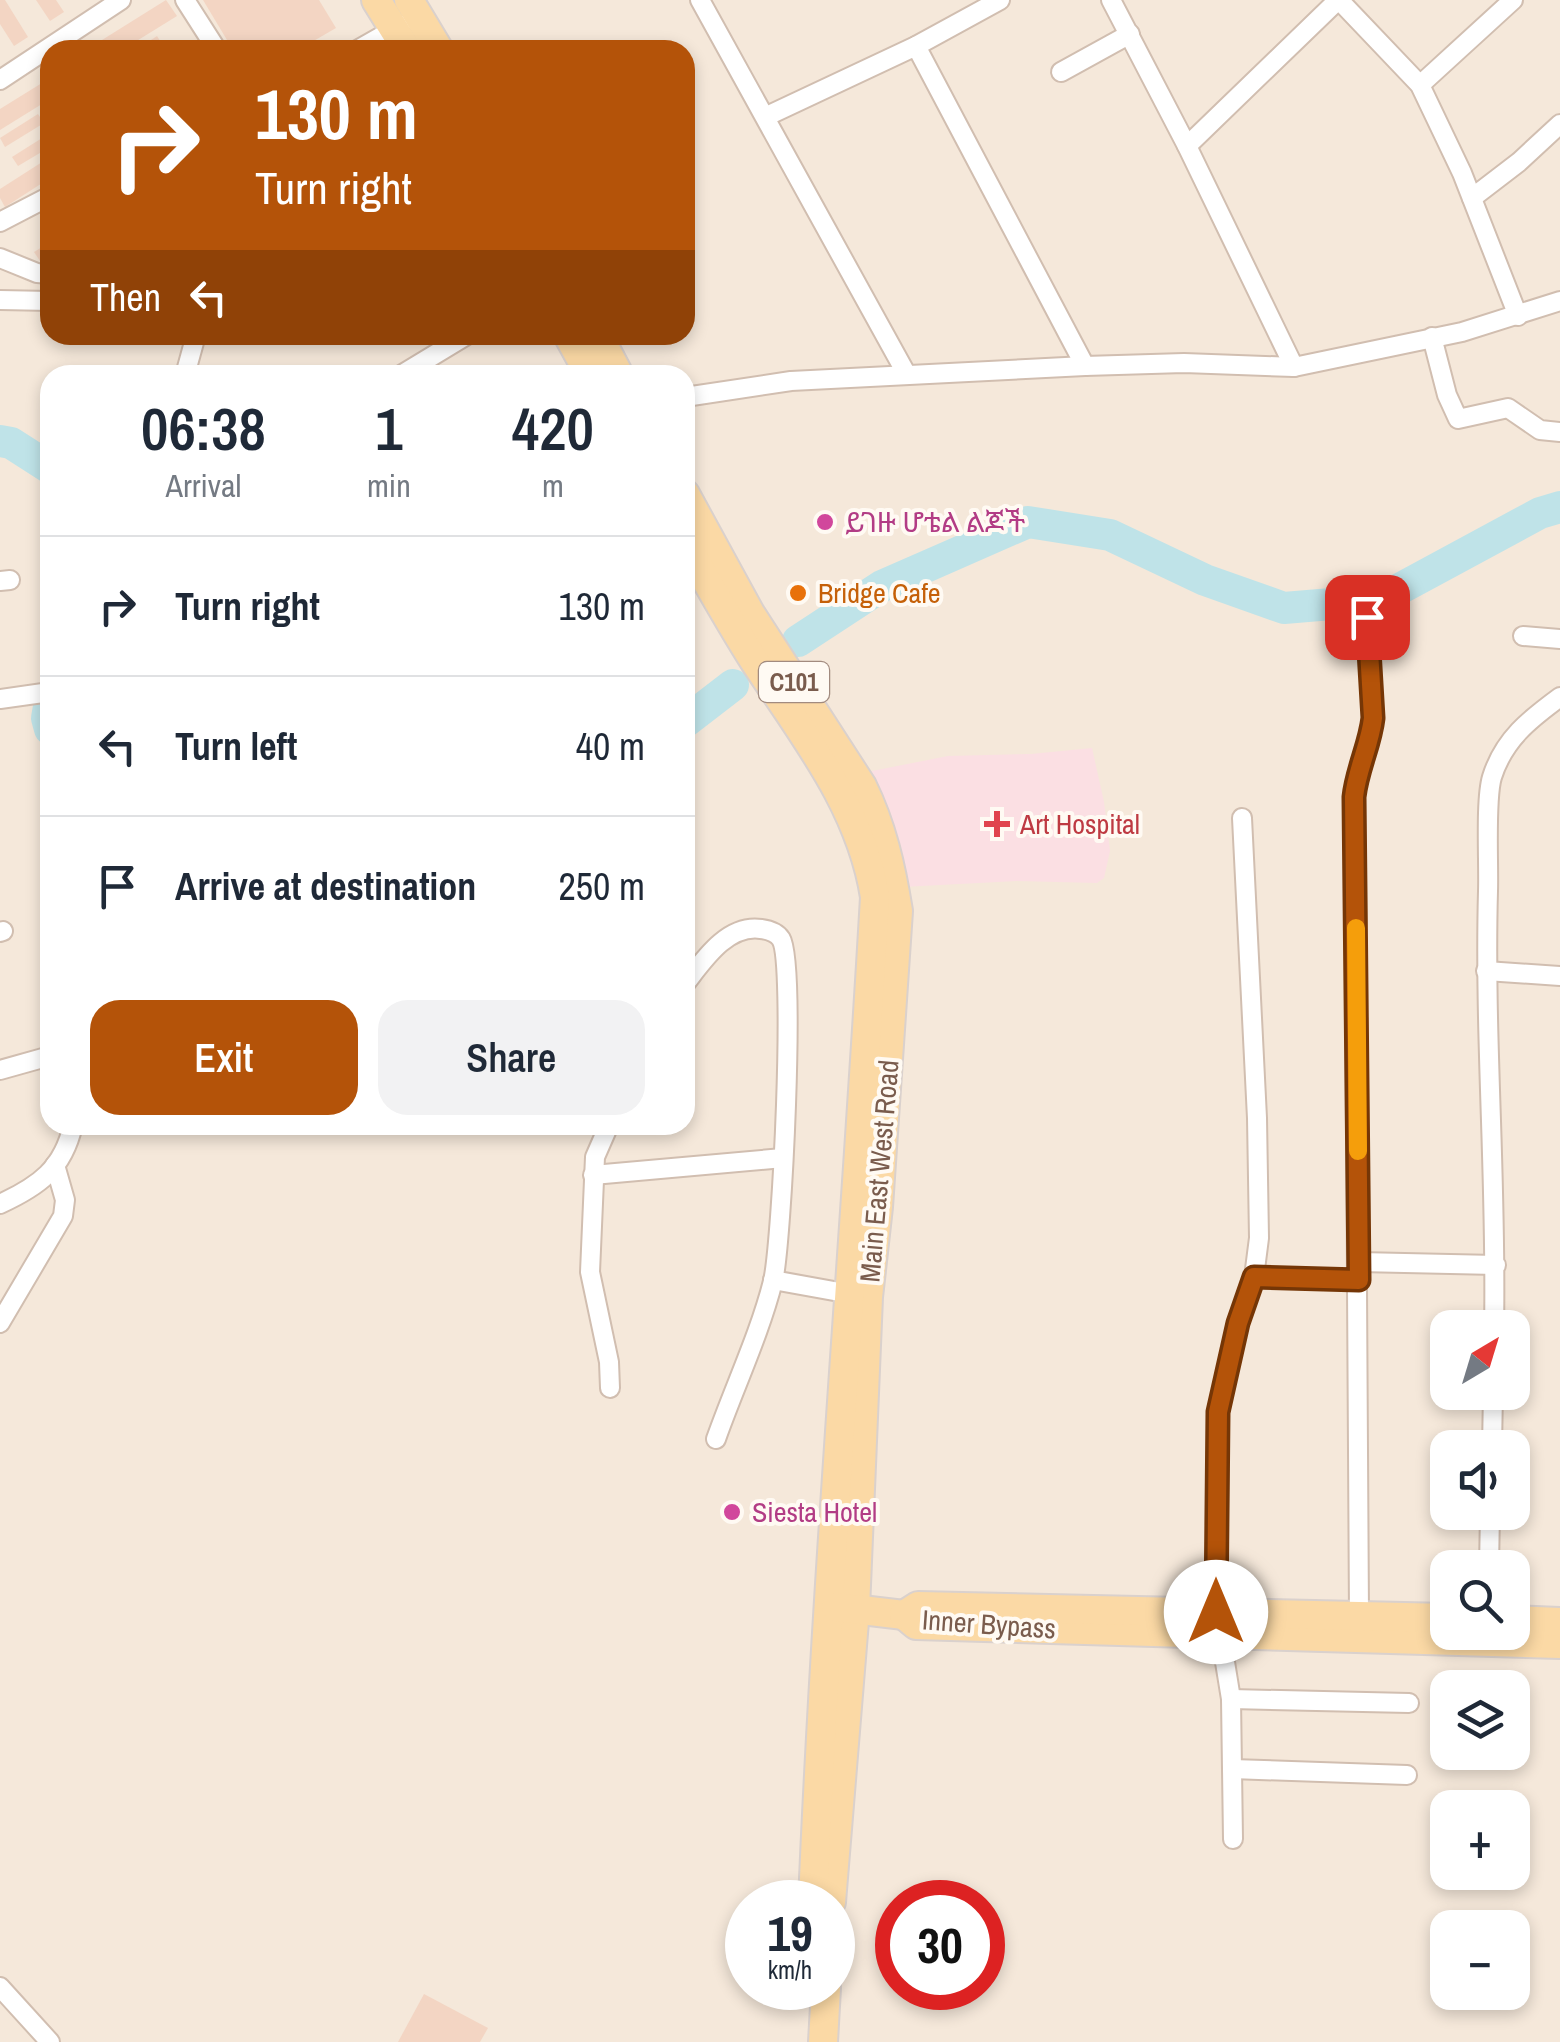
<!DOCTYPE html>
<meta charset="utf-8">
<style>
body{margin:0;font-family:"Archivo Narrow","Noto Sans Ethiopic",sans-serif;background:#f2f2f3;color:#1f2937;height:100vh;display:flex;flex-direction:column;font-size:38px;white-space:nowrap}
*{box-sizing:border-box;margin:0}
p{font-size:32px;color:#747a83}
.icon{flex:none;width:55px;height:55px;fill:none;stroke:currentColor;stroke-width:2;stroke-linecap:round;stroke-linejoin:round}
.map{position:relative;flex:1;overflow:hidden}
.drawer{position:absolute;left:40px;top:365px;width:655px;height:770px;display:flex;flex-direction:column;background:#fff;border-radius:30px;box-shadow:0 5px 15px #0003}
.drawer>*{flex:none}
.hud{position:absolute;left:40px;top:40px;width:655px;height:305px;border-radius:30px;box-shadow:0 5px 15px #0003;background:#b45309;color:#fff;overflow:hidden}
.needle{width:65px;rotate:38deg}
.buttons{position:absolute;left:1430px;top:1310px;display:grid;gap:20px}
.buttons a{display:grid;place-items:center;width:100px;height:100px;border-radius:20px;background:#fff;box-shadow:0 5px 15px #0003;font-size:50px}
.speed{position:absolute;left:725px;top:1880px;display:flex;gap:20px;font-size:50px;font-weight:700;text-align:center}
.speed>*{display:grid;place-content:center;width:130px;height:130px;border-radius:50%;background:#fff;box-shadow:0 5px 15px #0003;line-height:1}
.speed small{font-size:25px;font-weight:400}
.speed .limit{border:15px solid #d22;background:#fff;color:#111}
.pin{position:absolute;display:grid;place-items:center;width:85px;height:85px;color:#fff;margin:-42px;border-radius:20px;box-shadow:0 5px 15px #0006}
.me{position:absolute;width:110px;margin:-55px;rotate:0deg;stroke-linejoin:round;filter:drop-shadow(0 0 8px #0008)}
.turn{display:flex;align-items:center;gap:35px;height:210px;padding:0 50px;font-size:45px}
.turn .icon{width:130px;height:130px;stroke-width:2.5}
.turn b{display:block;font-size:70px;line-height:85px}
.then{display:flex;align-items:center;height:95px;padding:0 50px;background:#0003;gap:20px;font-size:38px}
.eta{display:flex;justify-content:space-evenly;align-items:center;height:170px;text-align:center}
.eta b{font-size:60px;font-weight:600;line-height:70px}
.action{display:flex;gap:20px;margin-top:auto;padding:20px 50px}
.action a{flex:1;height:115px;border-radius:30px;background:#b45309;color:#fff;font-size:40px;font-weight:600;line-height:115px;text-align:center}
.action a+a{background:#f2f2f3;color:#1f2937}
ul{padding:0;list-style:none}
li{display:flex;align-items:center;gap:30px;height:140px;padding:0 50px;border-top:2px solid #e0e1e3}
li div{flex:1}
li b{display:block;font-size:38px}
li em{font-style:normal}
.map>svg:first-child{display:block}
</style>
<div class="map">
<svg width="1560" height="2042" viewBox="0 0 1560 2042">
<rect width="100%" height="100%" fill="#fdf6ec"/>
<path fill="#f5e8da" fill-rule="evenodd" d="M 0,0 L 1560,0 L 1560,2042 L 0,2042 ZM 50,50 L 685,50 L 685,335 L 50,335 ZM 50,375 L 685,375 L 685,1125 L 50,1125 ZM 1448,1328 L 1512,1328 L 1512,1392 L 1448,1392 ZM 1448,1448 L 1512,1448 L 1512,1512 L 1448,1512 ZM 1448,1568 L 1512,1568 L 1512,1632 L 1448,1632 ZM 1448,1688 L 1512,1688 L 1512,1752 L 1448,1752 ZM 1448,1808 L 1512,1808 L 1512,1872 L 1448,1872 ZM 748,1902 L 832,1902 L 832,1988 L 748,1988 ZM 898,1902 L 982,1902 L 982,1988 L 898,1988 ZM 1448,1928 L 1512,1928 L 1512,1992 L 1448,1992 Z"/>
<path fill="#fbdfe3" d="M 1092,748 L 1104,802 L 1110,851 L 1104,878 L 1097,883 L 1017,881 L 902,887 L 862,773 L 948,756 L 1031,754 Z"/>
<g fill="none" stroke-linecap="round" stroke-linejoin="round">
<g stroke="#bfe3e8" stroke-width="32">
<path d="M 0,441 L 11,443 L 50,468"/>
<path d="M 798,641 L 882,586 L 1028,522 L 1110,535 L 1205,580 L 1284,608 L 1379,600 L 1540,513 L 1560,507"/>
<path d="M 50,701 L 47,718 L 50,729"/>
<path d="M 685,722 L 733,685"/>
</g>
</g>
<g fill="#f3d5c3">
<path d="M 0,0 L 5,0 L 28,37 L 14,46 L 0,24 Z"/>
<path d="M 36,0 L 56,0 L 64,12 L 50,21 Z"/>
<path d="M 166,0 L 177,16 L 122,50 L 86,50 Z"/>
<path d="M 203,0 L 319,0 L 336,28 L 298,50 L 233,50 Z"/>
<path d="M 157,36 L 164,47 L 160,50 L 136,50 Z"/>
<path d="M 50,78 L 50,99 L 0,130 L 0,109 Z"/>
<path d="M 38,114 L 44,123 L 5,147 L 0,138 Z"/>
<path d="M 50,133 L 50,147 L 18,166 L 12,157 Z"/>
<path d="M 50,157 L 50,178 L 5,207 L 0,198 L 0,189 Z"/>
<path d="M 50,242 L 50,263 L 44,267 L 34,252 Z"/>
<path d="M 424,1994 L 488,2028 L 480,2042 L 398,2042 Z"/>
</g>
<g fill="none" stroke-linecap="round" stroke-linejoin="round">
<defs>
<g id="street">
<path d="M 185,0 L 217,50"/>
<path d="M 700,0 L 907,375"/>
<path d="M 1111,0 L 1187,146 L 1294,367"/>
<path d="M 1339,0 L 1420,85 L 1462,173 L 1518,316"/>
<path d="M 916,46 L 1085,366"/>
<path d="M 357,50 L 401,25"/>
<path d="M 1061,72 L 1130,34"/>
<path d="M 0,80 L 121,0"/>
<path d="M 1420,85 L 1513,0"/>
<path d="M 767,116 L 916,46 L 1000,0"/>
<path d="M 1187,146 L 1338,0"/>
<path d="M 1472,198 L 1519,162 L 1560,124"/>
<path d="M 0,222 L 50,196"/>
<path d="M 0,258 L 37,273 L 50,274"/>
<path d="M 0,300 L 50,301"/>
<path d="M 1432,337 L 1447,395 L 1458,419 L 1508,408 L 1540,430 L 1560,432"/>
<path d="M 185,375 L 196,335"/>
<path d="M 401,375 L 467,335"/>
<path d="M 685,397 L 791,381 L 1085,366 L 1184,363 L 1294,367 L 1462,332 L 1560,301"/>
<path d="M 0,581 L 10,580"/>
<path d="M 1523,636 L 1560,639"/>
<path d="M 0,699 L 50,692"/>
<path d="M 0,932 L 3,931"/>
<path d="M 1486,971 L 1560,976"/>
<path d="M 685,984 C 703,961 727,924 761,929 C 769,930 777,933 781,939 C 796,963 782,1243 773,1281 C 760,1333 734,1388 716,1439"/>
<path d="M 0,1070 L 50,1056"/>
<path d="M 609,1125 L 595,1157 L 590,1272 L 609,1362 L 610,1388"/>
<path d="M 593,1175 L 783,1158"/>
<path d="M 0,1204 C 39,1186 63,1169 73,1125"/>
<path d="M 1359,1262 L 1496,1265"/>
<path d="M 1254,1277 L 1359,1280"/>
<path d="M 773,1280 L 856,1295"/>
<path d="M 0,1323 L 63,1216 L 65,1200 L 55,1165"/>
<path d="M 1494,1328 C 1497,1182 1484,1037 1488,891 C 1489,864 1485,800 1492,777 C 1504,739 1530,719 1560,697"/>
<path d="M 1492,1448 L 1493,1392"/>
<path d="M 1489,1568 L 1490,1512"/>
<path d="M 1359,1615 L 1354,797 C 1357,769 1370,745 1373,718 L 1367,617"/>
<path d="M 1231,1699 L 1409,1703"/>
<path d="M 1232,1769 L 1407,1775"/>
<path d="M 1233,1839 L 1231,1699 L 1217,1613 L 1219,1412 L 1237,1323 L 1254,1277 L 1259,1238 L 1257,1118 L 1242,818"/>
<path d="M 0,1987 L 50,2042"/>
</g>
<g id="primary">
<path d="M 376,0 L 407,50"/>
<path d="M 409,0 L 439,50"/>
<path d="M 568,335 L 590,375"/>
<path d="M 598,335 L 619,375"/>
<path d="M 685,494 L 750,613 L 862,786 C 882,827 891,867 898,911 L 878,1207 L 868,1297 L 855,1609 L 831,1902"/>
<path d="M 685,543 C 708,583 730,623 755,662 C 804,736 861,807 875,897 C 856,1233 827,1567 813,1902"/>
<path d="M 836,1607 L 904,1615"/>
<path d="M 904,1615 L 916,1625 L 1560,1644"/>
<path d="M 904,1615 L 918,1606 L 1448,1618"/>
<path d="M 1512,1620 L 1560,1622"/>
<path d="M 823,2042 L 826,1988"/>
</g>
</defs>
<use href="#street" stroke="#d1beb0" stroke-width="22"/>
<use href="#primary" stroke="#dad1cd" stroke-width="32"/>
<use href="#street" stroke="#fff" stroke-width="18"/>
<use href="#primary" stroke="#fbd9a5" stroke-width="28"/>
</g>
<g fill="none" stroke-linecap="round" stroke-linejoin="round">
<defs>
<path id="route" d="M 1216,1612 L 1218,1412 L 1238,1323 L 1254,1277 L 1359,1280 L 1354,797 C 1357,769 1370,745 1373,718 L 1367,617"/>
</defs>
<use href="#route" stroke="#753606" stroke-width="25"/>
<use href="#route" stroke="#b45309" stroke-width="18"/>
<path stroke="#f59e0b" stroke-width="18" d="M 1356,928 L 1358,1151"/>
</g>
<g fill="#d1479c" stroke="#fffaf3" stroke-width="4">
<circle cx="825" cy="522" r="10"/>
<circle cx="732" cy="1512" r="10"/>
</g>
<circle fill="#e8710a" stroke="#fffaf3" stroke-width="4" cx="798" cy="593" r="10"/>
<path fill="#e0444e" stroke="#fffaf3" stroke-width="4" d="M992 809h10v10h10v10h-10v10h-10v-10h-10v-10h10z"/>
<g text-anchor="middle" stroke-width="8" stroke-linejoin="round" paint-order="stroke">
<rect fill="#fffaf3" stroke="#a28b7f" stroke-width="2.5" x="759" y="662" width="70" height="40" rx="8"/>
<g font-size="25" font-weight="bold" fill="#7a5c4d">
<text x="794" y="691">C101</text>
</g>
<g font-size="28" fill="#b23c85" stroke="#fffaf3" text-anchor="start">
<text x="845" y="532">ይገዙ ሆቴል ልጆች</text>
<text x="752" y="1522">Siesta Hotel</text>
</g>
<g font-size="28" fill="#c56008" stroke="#fffaf3" text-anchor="start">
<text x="818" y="603">Bridge Cafe</text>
</g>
<g font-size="28" fill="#be3a42" stroke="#fffaf3" text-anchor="start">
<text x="1020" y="834">Art Hospital</text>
</g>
<g font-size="28" fill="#7a5c4d" stroke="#fffaf3">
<text transform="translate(879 1171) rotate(-85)" y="10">Main East West Road</text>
<text transform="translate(989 1624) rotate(4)" y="10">Inner Bypass</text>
</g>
</g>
</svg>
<div class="buttons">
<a><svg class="needle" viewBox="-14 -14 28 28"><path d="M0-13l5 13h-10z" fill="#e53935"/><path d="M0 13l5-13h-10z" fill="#747a83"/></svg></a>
<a><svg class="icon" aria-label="sound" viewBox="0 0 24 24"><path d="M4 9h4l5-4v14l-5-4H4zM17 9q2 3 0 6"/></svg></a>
<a><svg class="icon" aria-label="search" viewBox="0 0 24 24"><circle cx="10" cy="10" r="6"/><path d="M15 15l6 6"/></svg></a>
<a><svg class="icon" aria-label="layers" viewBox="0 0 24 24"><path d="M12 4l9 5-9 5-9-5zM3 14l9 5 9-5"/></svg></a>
<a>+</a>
<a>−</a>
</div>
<div class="speed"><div>19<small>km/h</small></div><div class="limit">30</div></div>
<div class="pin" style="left:1367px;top:617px;background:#d93025"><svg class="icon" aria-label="arrive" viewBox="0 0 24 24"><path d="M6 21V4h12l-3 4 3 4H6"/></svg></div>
<svg class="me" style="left:1216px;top:1612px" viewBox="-20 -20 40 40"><circle r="19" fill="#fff"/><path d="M0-13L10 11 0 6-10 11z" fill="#b45309"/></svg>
<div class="hud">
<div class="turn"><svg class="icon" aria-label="right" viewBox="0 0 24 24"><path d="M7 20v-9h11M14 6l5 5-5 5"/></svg><div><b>130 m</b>Turn right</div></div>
<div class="then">Then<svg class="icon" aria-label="left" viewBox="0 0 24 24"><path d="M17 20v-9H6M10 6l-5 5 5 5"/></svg></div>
</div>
<section class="drawer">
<div class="eta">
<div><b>06:38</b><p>Arrival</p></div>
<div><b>1</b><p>min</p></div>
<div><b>420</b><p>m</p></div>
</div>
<ul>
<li><svg class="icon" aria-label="right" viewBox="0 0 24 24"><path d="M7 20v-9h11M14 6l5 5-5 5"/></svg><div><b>Turn right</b></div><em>130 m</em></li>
<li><svg class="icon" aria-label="left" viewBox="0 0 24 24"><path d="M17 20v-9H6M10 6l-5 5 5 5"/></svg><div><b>Turn left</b></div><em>40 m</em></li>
<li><svg class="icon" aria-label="arrive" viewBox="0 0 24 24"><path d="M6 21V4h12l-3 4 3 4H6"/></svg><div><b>Arrive at destination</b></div><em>250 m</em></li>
</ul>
<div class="action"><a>Exit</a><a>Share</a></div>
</section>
</div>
